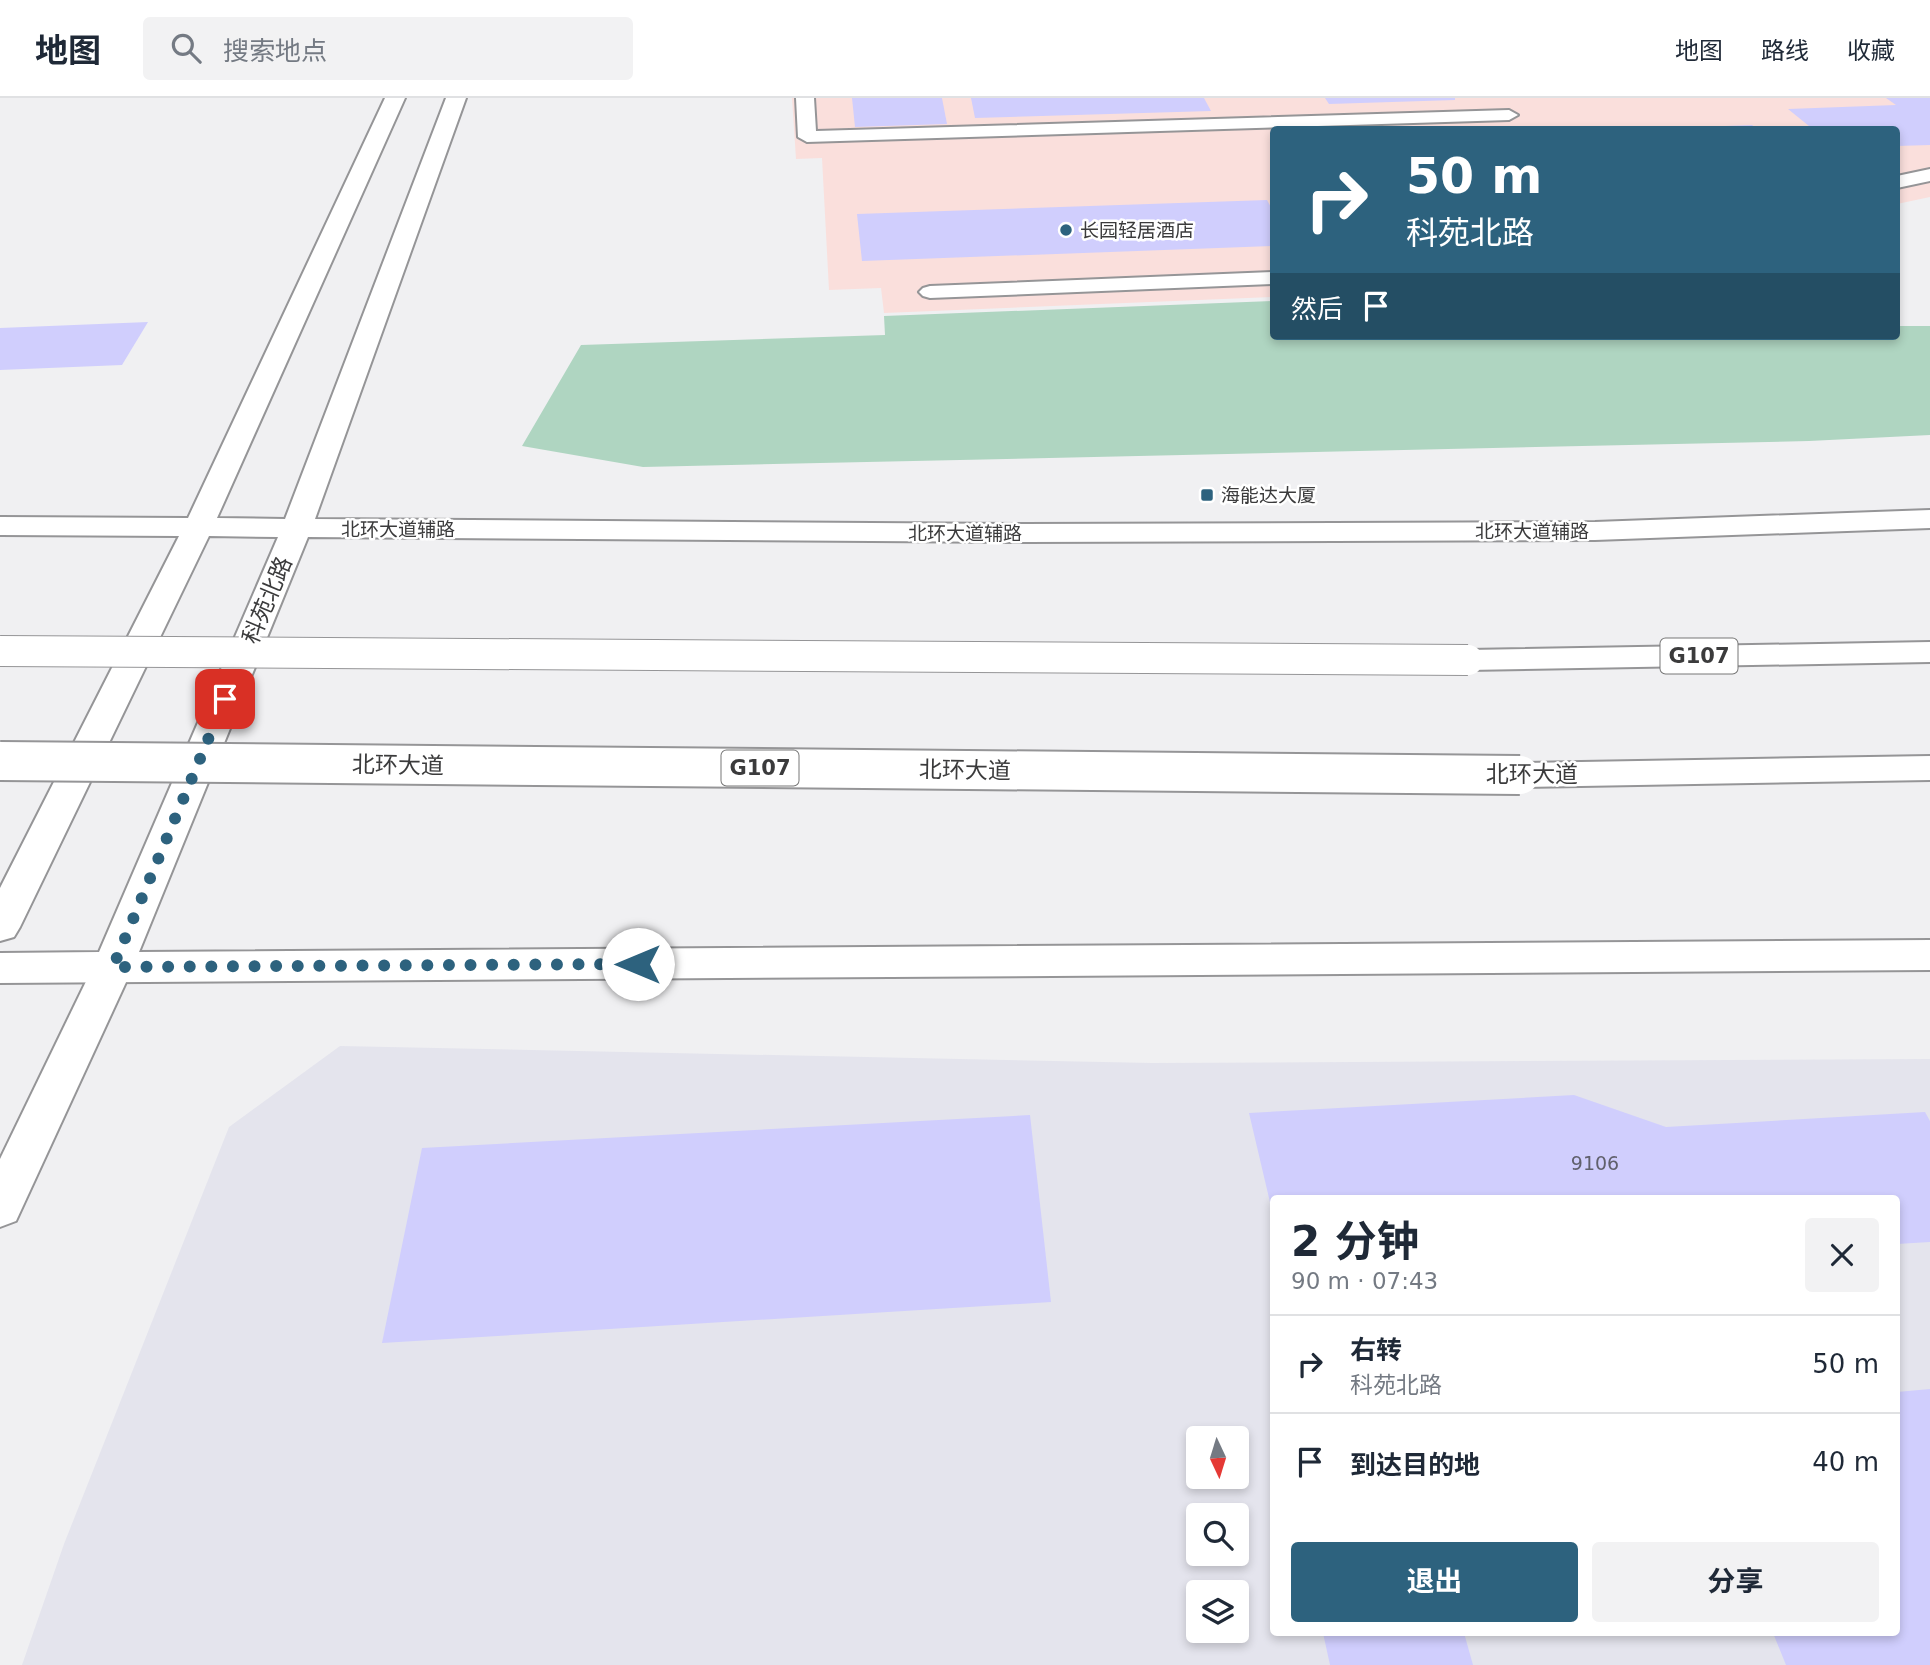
<!DOCTYPE html>
<html lang="zh">
<meta charset="utf-8">
<style>
body{margin:0;font-family:"DejaVu Sans","Noto Sans SC",sans-serif;background:#f2f2f3;color:#1f2937;height:100vh;display:flex;flex-direction:column;font-size:26px;white-space:nowrap}
*{box-sizing:border-box;margin:0}
p{font-size:23px;color:#747a83}
.icon{flex:none;width:38px;height:38px;fill:none;stroke:currentColor;stroke-width:2;stroke-linecap:round;stroke-linejoin:round}
.map{position:relative;flex:1;overflow:hidden}
.drawer{position:absolute;left:1270px;top:1097px;width:630px;height:441px;display:flex;flex-direction:column;background:#fff;border-radius:7px;box-shadow:0 4px 10px #0003}
.drawer>*{flex:none}
.guide{position:absolute;left:1270px;top:28px;width:630px;height:214px;border-radius:7px;box-shadow:0 4px 10px #0003;background:#2d627e;color:#fff;overflow:hidden}
.needle{width:46px;rotate:176deg}
.buttons{position:absolute;left:1186px;top:1328px;display:grid;gap:14px}
.buttons a{display:grid;place-items:center;width:63px;height:63px;border-radius:7px;background:#fff;box-shadow:0 4px 10px #0003;font-size:35px}
.pin{position:absolute;display:grid;place-items:center;width:60px;height:60px;color:#fff;margin:-30px;border-radius:14px;box-shadow:0 4px 10px #0006}
.me{position:absolute;width:77px;margin:-38px;rotate:270deg;stroke-linejoin:round;filter:drop-shadow(0 0 5px #0008)}
.turn{display:flex;align-items:center;gap:24px;height:147px;padding:0 21px;font-size:32px}
.turn .icon{width:91px;height:91px;stroke-width:2.5}
.turn b{display:block;font-size:49px;line-height:60px}
.then{display:flex;align-items:center;height:66px;padding:0 21px;background:#0003;gap:14px;font-size:26px}
.round{display:grid;place-items:center;flex:none;width:74px;height:74px;border-radius:7px;background:#f2f2f3}
.overview{display:flex;align-items:center;justify-content:space-between;height:119px;padding:0 21px}
h1{font-size:42px;font-weight:700;line-height:52px}
.button{display:flex;gap:14px;margin-top:auto;padding:14px 21px}
.button a{flex:1;height:80px;border-radius:7px;background:#2d627e;color:#fff;font-size:28px;font-weight:700;line-height:80px;text-align:center}
.button a+a{background:#f2f2f3;color:#1f2937}
ul{padding:0;list-style:none}
li{display:flex;align-items:center;gap:21px;height:98px;padding:0 21px;border-top:2px solid #e0e1e3}
li div{flex:1}
li b{display:block;font-size:26px}
li em{font-style:normal}
header{display:flex;align-items:center;gap:42px;box-sizing:border-box;height:98px;padding:0 35px;background:#fff;border-bottom:2px solid #e0e1e3}
header strong{font-size:33px}
nav{display:flex;gap:38px;margin-inline-start:auto;font-size:24px}
.search{width:490px;height:63px;background:#f2f2f3;display:flex;align-items:center;gap:18px;box-sizing:border-box;padding:0 24px;border-radius:7px;color:#747a83;font-size:26px}
.map>svg:first-child{display:block}
</style>
<header>
<strong>地图</strong>
<div class="search"><svg class="icon" aria-label="search" viewBox="0 0 24 24"><circle cx="10" cy="10" r="6"/><path d="M15 15l6 6"/></svg>搜索地点</div>
<nav><a>地图</a><a>路线</a><a>收藏</a></nav>
</header>
<div class="map">
<svg width="1930" height="1567" viewBox="0 0 1930 1567">
<rect width="100%" height="100%" fill="#f0f0f2"/>
<path fill="#fadfdc" d="M 792,0 L 1930,0 L 1930,99 L 1897,106 L 1897,32 L 1274,32 L 1274,199 L 884,215 L 881,190 L 829,192 L 822,60 L 796,61 Z"/>
<path fill="#e4e4ed" fill-rule="evenodd" d="M 340,948 L 1152,965 L 1930,961 L 1930,1567 L 22,1567 L 64,1446 L 229,1029 ZM 1274,1101 L 1897,1101 L 1897,1535 L 1274,1535 ZM 1199,1340 L 1237,1340 L 1237,1379 L 1199,1379 ZM 1199,1418 L 1237,1418 L 1237,1456 L 1199,1456 ZM 1199,1494 L 1237,1494 L 1237,1533 L 1199,1533 Z"/>
<path fill="#afd5c1" d="M 1274,203 L 1274,238 L 1897,238 L 1897,228 L 1930,228 L 1930,337 L 1809,343 L 643,369 L 522,348 L 581,247 L 885,237 L 884,218 Z"/>
<g fill="#d0cefd">
<path d="M 852,0 L 942,0 L 947,26 L 855,29 Z"/>
<path d="M 971,0 L 1204,0 L 1211,13 L 975,20 Z"/>
<path d="M 1325,0 L 1455,0 L 1455,2 L 1329,6 Z"/>
<path d="M 1886,0 L 1930,0 L 1930,47 L 1897,48 L 1897,32 L 1789,32 L 1789,29 L 1809,28 L 1788,11 L 1896,7 Z"/>
<path d="M 1752,27 L 1758,32 L 1698,32 L 1698,29 Z"/>
<path d="M 1267,102 L 1274,115 L 1274,148 L 862,163 L 857,116 Z"/>
<path d="M 148,224 L 122,267 L 0,272 L 0,230 Z"/>
<path d="M 1574,997 L 1666,1029 L 1925,1014 L 1930,1023 L 1930,1144 L 1897,1146 L 1897,1101 L 1274,1101 L 1273,1117 L 1249,1015 Z"/>
<path d="M 1030,1017 L 1051,1204 L 382,1245 L 422,1050 Z"/>
<path d="M 1930,1291 L 1930,1567 L 1786,1567 L 1773,1535 L 1897,1535 L 1897,1294 Z"/>
<path d="M 1323,1535 L 1464,1535 L 1473,1567 L 1330,1567 Z"/>
</g>
<g fill="none" stroke-linecap="round" stroke-linejoin="round">
<defs>
<g id="service">
<path d="M 796,0 L 814,0 L 816,33 L 1509,12 L 1518,17 L 1509,22 L 807,44 L 798,39 Z"/>
<path d="M 1930,71 L 1930,83 L 1897,90 L 1897,78 Z"/>
<path d="M 1274,174 L 1274,186 L 930,200 L 923,198 L 919,194 L 923,190 L 930,188 Z"/>
</g>
<path id="secondary" d="M 113,854 L 127,858 L 133,869 L 16,1123 L 0,1129 L 0,1061 L 93,869 L 99,858 Z"/>
<path id="primary" d="M 385,0 L 405,0 L 217,420 L 285,421 L 446,0 L 466,0 L 315,421 L 1025,426 L 1595,424 L 1930,412 L 1930,430 L 1595,442 L 1025,444 L 308,439 L 139,854 L 1930,842 L 1930,872 L 0,885 L 0,855 L 99,854 L 278,439 L 209,438 L 20,829 L 14,839 L 0,843 L 0,790 L 179,438 L 0,437 L 0,419 L 188,420 Z"/>
<g id="trunk">
<path d="M 1930,544 L 1930,564 L 1468,572 L 1456,569 L 1451,562 L 1456,555 L 1468,552 Z"/>
<path d="M 1930,658 L 1930,682 L 1520,689 L 1507,685 L 1502,677 L 1507,669 L 1520,665 Z"/>
</g>
</defs>
<use href="#service" stroke="#959597" stroke-width="4"/>
<use href="#secondary" stroke="#959597" stroke-width="4"/>
<use href="#primary" stroke="#959597" stroke-width="4"/>
<use href="#trunk" stroke="#959597" stroke-width="4"/>
<use href="#service" fill="#fff" fill-rule="evenodd"/>
<use href="#secondary" fill="#fff" fill-rule="evenodd"/>
<use href="#primary" fill="#fff" fill-rule="evenodd"/>
<use href="#trunk" fill="#fff" fill-rule="evenodd"/>
<defs>
<path id="trunk-bridge-far1" d="M 0,553 L 1468,562"/>
<path id="trunk-bridge" d="M 0,663 L 1520,677"/>
</defs>
<use href="#trunk-bridge-far1" stroke="#959597" stroke-width="32" stroke-linecap="butt"/>
<use href="#trunk-bridge" stroke="#959597" stroke-width="42" stroke-linecap="butt"/>
<use href="#trunk-bridge-far1" stroke="#fff" stroke-width="30"/>
<use href="#trunk-bridge" stroke="#fff" stroke-width="38"/>
</g>
<g fill="none" stroke-linecap="round" stroke-linejoin="round">
<path stroke="#2d627e" stroke-width="12" stroke-dasharray="0 21.6" d="M 225,601 L 113,869 L 638,866"/>
</g>
<g fill="#2d627e" stroke="#fff" stroke-width="2.5">
<circle cx="1066" cy="132" r="7"/>
<rect x="1200" y="390" width="14" height="14" rx="3.5"/>
</g>
<g text-anchor="middle" stroke-width="5" stroke-linejoin="round" paint-order="stroke">
<g font-size="19" fill="#3b3b3c" stroke="#fff" text-anchor="start">
<text x="1080" y="139">长园轻居酒店</text>
<text x="1221" y="404">海能达大厦</text>
</g>
<g font-size="19" fill="#3b3b3c" stroke="#fff">
<text x="398" y="438">北环大道辅路</text>
<text x="1532" y="440">北环大道辅路</text>
<text x="965" y="442">北环大道辅路</text>
</g>
<g font-size="19" fill="#60606c">
<text x="1595" y="1072">9106</text>
</g>
<g fill="#fff" stroke="#767676" stroke-width="2">
<rect x="1660.5" y="540.5" width="77" height="35" rx="5"/>
<rect x="721.5" y="652.5" width="77" height="35" rx="5"/>
</g>
<g font-size="21" font-weight="bold" fill="#3b3b3c">
<text x="1699" y="565">G107</text>
<text x="760" y="677">G107</text>
</g>
<g font-size="23" fill="#3b3b3c" stroke="#fff">
<text transform="translate(267 502) rotate(-67)" y="8">科苑北路</text>
<text transform="translate(398 667) rotate(1)" y="8">北环大道</text>
<text transform="translate(965 672) rotate(1)" y="8">北环大道</text>
<text x="1532" y="684">北环大道</text>
</g>
</g>
</svg>
<div class="buttons">
<a><svg class="needle" viewBox="-14 -14 28 28"><path d="M0-13l5 13h-10z" fill="#e53935"/><path d="M0 13l5-13h-10z" fill="#747a83"/></svg></a>
<a><svg class="icon" aria-label="search" viewBox="0 0 24 24"><circle cx="10" cy="10" r="6"/><path d="M15 15l6 6"/></svg></a>
<a><svg class="icon" aria-label="layers" viewBox="0 0 24 24"><path d="M12 4l9 5-9 5-9-5zM3 14l9 5 9-5"/></svg></a>
</div>
<div class="pin" style="left:225px;top:601px;background:#d93025"><svg class="icon" aria-label="arrive" viewBox="0 0 24 24"><path d="M6 21V4h12l-3 4 3 4H6"/></svg></div>
<svg class="me" style="left:638px;top:866px" viewBox="-20 -20 40 40"><circle r="19" fill="#fff"/><path d="M0-13L10 11 0 6-10 11z" fill="#2d627e"/></svg>
<div class="guide">
<div class="turn"><svg class="icon" aria-label="right" viewBox="0 0 24 24"><path d="M7 20v-9h11M14 6l5 5-5 5"/></svg><div><b>50 m</b>科苑北路</div></div>
<div class="then">然后<svg class="icon" aria-label="arrive" viewBox="0 0 24 24"><path d="M6 21V4h12l-3 4 3 4H6"/></svg></div>
</div>
<section class="drawer">
<div class="overview"><div><h1>2 分钟</h1><p>90 m · 07:43</p></div><a class="round"><svg class="icon" aria-label="close" viewBox="0 0 24 24"><path d="M6 6l12 12M18 6L6 18"/></svg></a></div>
<ul>
<li><svg class="icon" aria-label="right" viewBox="0 0 24 24"><path d="M7 20v-9h11M14 6l5 5-5 5"/></svg><div><b>右转</b><p>科苑北路</p></div><em>50 m</em></li>
<li><svg class="icon" aria-label="arrive" viewBox="0 0 24 24"><path d="M6 21V4h12l-3 4 3 4H6"/></svg><div><b>到达目的地</b></div><em>40 m</em></li>
</ul>
<div class="button"><a>退出</a><a>分享</a></div>
</section>
</div>
